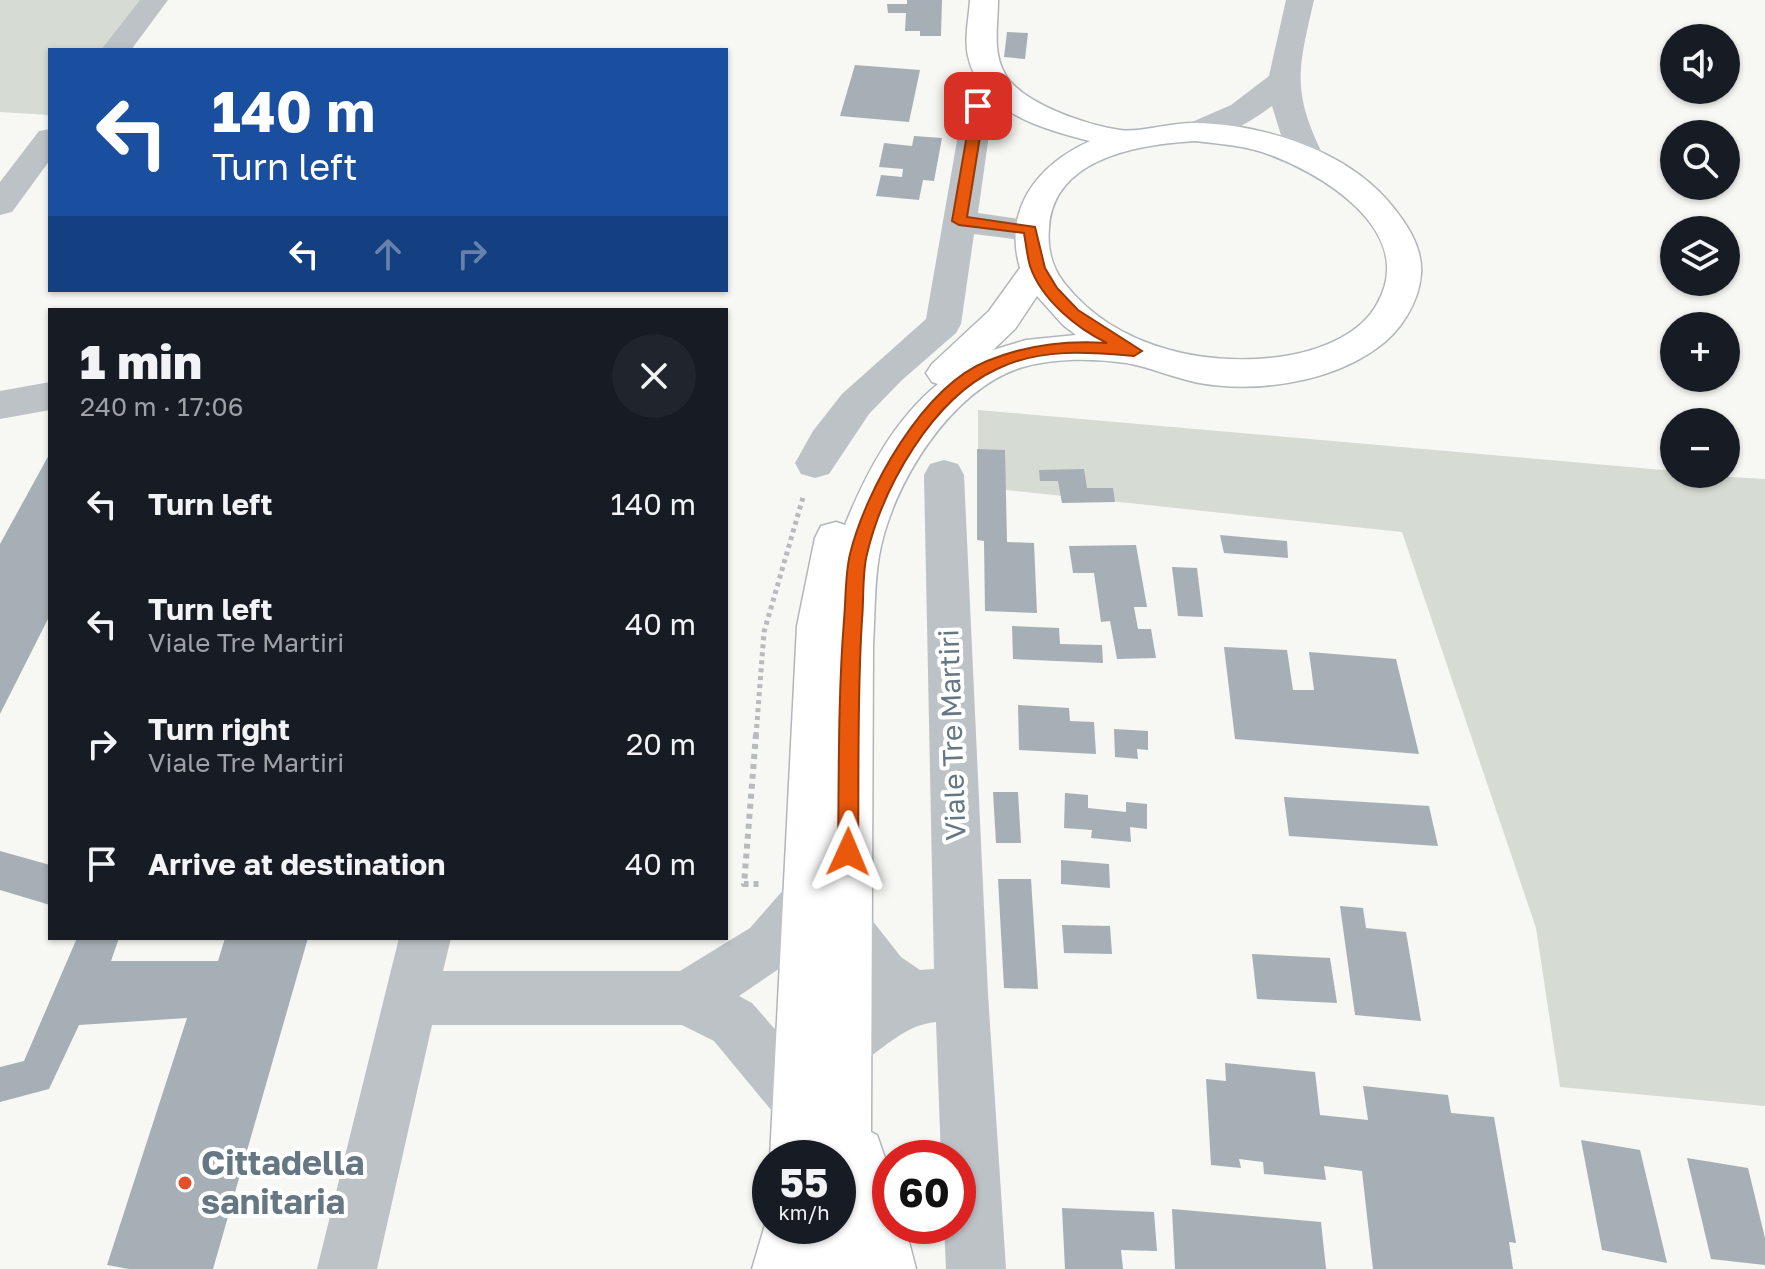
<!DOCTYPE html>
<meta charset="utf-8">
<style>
body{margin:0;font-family:"Golos Text",sans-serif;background:#20242c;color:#f1f3f6;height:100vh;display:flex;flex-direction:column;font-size:30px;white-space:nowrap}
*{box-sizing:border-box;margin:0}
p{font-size:26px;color:#9ea1a6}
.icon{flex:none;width:44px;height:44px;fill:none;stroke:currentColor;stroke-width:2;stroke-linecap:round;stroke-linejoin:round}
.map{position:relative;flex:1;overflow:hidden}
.sheet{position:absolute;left:48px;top:308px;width:680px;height:632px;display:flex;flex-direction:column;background:#171b24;border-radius:0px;box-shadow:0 2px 6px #0004}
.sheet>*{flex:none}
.guide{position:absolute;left:48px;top:48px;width:680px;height:244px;border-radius:0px;box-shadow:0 2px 6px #0004;background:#1a4fa0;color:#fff;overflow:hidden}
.buttons{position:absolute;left:1660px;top:24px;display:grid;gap:16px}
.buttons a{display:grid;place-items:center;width:80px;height:80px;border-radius:50%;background:#171b24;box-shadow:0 2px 6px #0004;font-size:40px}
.speed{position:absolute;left:752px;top:1140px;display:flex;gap:16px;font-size:40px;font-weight:700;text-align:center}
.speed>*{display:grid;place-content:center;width:104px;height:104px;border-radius:50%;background:#171b24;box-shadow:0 2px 6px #0004;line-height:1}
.speed small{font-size:20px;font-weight:400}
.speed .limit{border:12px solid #d22;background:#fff;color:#111}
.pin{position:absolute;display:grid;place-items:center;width:68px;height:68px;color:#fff;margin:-34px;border-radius:16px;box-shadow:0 4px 12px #0006}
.me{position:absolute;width:88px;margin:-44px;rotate:1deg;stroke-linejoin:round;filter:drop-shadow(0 0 6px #0008)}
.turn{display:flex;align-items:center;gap:28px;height:168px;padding:0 32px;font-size:36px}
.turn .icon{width:104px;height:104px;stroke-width:2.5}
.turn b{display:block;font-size:56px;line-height:68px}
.lanes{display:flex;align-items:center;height:76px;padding:0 32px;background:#0003;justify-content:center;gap:40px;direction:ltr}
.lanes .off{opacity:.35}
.round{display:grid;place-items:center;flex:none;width:84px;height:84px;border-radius:42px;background:#20242c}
.overview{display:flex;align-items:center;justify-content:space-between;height:136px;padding:0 32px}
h1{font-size:48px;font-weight:800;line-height:60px}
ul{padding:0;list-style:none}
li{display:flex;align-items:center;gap:24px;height:120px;padding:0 32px}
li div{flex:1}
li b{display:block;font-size:30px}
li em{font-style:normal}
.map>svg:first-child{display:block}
</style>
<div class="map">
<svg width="1765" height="1269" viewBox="0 0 1765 1269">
<rect width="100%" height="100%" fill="#f7f7f3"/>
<g fill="#d6dbd3">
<path d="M 0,0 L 153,0 L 115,50 L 50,50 L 50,115 L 0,112 Z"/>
<path d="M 978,410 L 1674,471 L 1674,474 L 1765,479 L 1765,1106 L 1560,1087 L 1536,928 L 1402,532 L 978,487 Z"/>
</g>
<g fill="#a6afb5">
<path d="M 907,0 L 942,0 L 941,36 L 920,36 L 920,31 L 905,31 L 906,13 L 888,13 L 887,4 L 907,4 Z"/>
<path d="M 1007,32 L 1028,33 L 1025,59 L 1004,57 Z"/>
<path d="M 855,65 L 920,70 L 909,122 L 840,116 Z"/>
<path d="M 914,136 L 942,138 L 934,181 L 923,180 L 919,200 L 876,196 L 881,175 L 902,177 L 903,169 L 879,167 L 884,143 L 912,146 Z"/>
<path d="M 977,449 L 1005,450 L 1007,542 L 1034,543 L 1037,613 L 985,611 L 984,541 L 977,540 Z"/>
<path d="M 50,453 L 50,615 L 0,714 L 0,544 Z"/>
<path d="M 1084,469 L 1087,488 L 1113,488 L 1115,502 L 1062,503 L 1058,481 L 1040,481 L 1039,470 Z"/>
<path d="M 1220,535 L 1287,541 L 1288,558 L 1224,553 Z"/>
<path d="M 1136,545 L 1147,607 L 1134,607 L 1138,629 L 1151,629 L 1156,658 L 1117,659 L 1110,621 L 1101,622 L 1094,573 L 1073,573 L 1069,546 Z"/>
<path d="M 1172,567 L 1197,568 L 1203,617 L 1178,616 Z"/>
<path d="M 1012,626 L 1059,628 L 1060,644 L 1102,645 L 1103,663 L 1013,659 Z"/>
<path d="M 1224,647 L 1287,650 L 1293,690 L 1314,690 L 1309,652 L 1396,659 L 1419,754 L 1235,739 Z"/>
<path d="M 1018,705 L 1069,708 L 1070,721 L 1094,722 L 1096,754 L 1019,750 Z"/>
<path d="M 1114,729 L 1148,731 L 1148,750 L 1137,749 L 1138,759 L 1115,757 Z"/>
<path d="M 993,792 L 1018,792 L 1021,843 L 996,843 Z"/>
<path d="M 1065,793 L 1088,795 L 1088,808 L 1126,812 L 1126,802 L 1147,804 L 1147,829 L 1130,827 L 1131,842 L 1091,838 L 1092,830 L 1064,828 Z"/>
<path d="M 1284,797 L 1429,806 L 1438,846 L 1289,836 Z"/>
<path d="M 0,851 L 50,865 L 50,905 L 0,890 Z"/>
<path d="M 1061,860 L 1109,864 L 1110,888 L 1061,884 Z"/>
<path d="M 998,879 L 1031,879 L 1038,989 L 1004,988 Z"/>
<path d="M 1340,906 L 1363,908 L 1366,928 L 1406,932 L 1421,1021 L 1355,1015 Z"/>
<path d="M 1062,925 L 1110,926 L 1112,954 L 1064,953 Z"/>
<path d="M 77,938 L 119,938 L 111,961 L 218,961 L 225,938 L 308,938 L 213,1269 L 129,1269 L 107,1265 L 187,1018 L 79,1025 L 49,1089 L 0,1102 L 0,1067 L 24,1061 Z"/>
<path d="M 1252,954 L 1330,958 L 1337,1003 L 1257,999 Z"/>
<path d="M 1225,1063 L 1315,1072 L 1320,1115 L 1368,1120 L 1363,1086 L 1448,1095 L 1451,1113 L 1494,1117 L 1516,1243 L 1509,1242 L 1513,1269 L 1373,1269 L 1362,1171 L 1324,1166 L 1326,1180 L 1264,1174 L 1263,1162 L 1239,1159 L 1241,1168 L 1211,1165 L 1206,1079 L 1226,1081 Z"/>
<path d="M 1581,1140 L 1640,1150 L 1667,1263 L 1602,1250 Z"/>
<path d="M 1687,1158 L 1748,1168 L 1765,1238 L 1765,1265 L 1711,1259 Z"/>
<path d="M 1062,1208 L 1154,1212 L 1157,1251 L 1121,1250 L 1123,1269 L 1065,1269 Z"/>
<path d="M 1172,1209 L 1321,1222 L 1326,1269 L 1175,1269 Z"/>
</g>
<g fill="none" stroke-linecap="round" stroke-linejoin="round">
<defs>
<path id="major" d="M 970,0 L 998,0 C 998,25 992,52 1005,74 C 1022,104 1087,125 1120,130 C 1138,133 1172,122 1195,123 C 1261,124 1343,149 1388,201 C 1405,221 1423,246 1421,274 C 1419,303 1400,332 1377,348 C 1329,383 1255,393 1199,383 C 1174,378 1150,367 1126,363 C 1094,358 1054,358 1023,367 C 951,388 891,486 879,556 C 874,585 875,615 873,645 L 871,1132 L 877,1135 L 890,1172 L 890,1226 L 905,1226 L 916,1269 L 752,1269 L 770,1208 L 770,1226 L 838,1226 L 838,1158 L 770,1158 L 797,626 L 815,538 L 821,526 L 836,522 L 845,525 C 866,473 894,420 938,384 L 932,382 L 926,373 L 932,364 L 989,311 L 1020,268 C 1003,209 1037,165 1090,141 C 1042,129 980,112 968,56 C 964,38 969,18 970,0 ZM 1196,141 C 1218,144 1241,145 1262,152 C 1319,171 1419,230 1377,304 C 1361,334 1322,349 1291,355 C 1212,369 1117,350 1065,284 C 1052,268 1047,248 1049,228 C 1053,157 1141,144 1196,141 ZM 1037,296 L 1063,325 L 1076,335 L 1026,340 L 993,350 L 1015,329 Z"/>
</defs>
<use href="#major" stroke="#b1b6ba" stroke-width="3"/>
<path stroke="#b8bbbe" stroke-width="5" stroke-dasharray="4 4" stroke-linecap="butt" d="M 756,736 L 764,632 L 804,494"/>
<path stroke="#b8bbbe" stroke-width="6" stroke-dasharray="5 5" stroke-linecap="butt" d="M 756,734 L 744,884 L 761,884"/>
<g fill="#bdc2c6" fill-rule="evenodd">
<path d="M 140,0 L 168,0 L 131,50 L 101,50 Z"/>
<path d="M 1286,0 L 1314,0 C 1298,70 1291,92 1325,159 L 1320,166 L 1309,169 L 1298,166 L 1281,135 L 1272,106 C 1250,122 1213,146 1185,139 L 1180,132 L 1185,125 L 1231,105 L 1269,76 Z"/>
<path d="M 978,97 L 989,100 L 993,106 L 978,213 L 1042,222 L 1047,230 L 1042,238 L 1030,241 L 974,234 L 961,324 L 956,333 L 902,380 L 869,414 L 829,474 L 815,478 L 801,474 L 795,463 L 813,431 L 842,394 L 926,319 L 963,106 L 967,100 Z"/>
<path d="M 50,129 L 50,160 L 12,212 L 0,215 L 0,182 L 39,131 Z"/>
<path d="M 50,382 L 50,410 L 0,419 L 0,391 Z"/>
<path d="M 944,460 L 958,464 L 964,475 L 988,994 L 1006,1269 L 946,1269 L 944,1226 L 958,1226 L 958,1158 L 941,1158 L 936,1022 C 899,1025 876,1059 844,1072 L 825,1064 L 817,1045 C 827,1021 843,1008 866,996 C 845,977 831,953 820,928 L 824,918 L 786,964 L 739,996 L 752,1003 L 821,1082 L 829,1102 L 821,1122 L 801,1130 L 781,1122 L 714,1041 L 682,1025 L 432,1025 L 377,1269 L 317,1269 L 399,938 L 451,938 L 443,971 L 680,971 L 750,928 L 791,881 L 809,874 L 827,881 L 834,898 L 829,910 L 846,903 L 864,910 L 901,957 L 920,970 L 934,969 L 924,475 L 930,464 Z"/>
</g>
<use href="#major" fill="#fff" fill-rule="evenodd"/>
</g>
<path fill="#ea580c" stroke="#983908" stroke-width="2" d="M 978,102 L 985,106 L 967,217 L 1035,227 L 1045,268 L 1057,288 L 1078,310 L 1142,351 L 1134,356 C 1088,352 1040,348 997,369 C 932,399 883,487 867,554 C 862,574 864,599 862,620 C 857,697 859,775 858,852 L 855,858 L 848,861 L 841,858 L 838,852 C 839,775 838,697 844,620 C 846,599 845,575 850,554 C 866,489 923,387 987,361 C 1026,345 1066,340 1107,343 C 1076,328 1041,299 1030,266 C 1027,256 1026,244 1024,233 L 959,225 L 952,221 L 972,106 Z"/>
<circle fill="#e0522a" stroke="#fff" stroke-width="3" cx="185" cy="1183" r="8"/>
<g text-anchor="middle" stroke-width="8" stroke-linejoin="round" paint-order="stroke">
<g font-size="28" fill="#667784" stroke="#fff">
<text transform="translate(952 735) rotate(-92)" y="10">Viale Tre Martiri</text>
</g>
<g font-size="34" font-weight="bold" fill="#667784" stroke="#fff" text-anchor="start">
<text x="201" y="1175">Cittadella<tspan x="201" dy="39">sanitaria</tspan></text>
</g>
</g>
</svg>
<div class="buttons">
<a><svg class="icon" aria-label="sound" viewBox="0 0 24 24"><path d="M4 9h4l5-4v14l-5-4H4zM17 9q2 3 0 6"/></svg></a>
<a><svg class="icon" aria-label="search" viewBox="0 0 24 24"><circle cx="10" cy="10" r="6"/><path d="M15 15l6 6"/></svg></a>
<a><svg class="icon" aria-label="layers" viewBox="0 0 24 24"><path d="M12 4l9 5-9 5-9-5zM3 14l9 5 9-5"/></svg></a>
<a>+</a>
<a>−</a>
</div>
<div class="speed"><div>55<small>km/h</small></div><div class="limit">60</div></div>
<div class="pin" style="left:978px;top:106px;background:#d93025"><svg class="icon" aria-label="arrive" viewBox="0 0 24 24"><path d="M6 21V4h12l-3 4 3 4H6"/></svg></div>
<svg class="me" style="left:848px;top:852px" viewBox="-20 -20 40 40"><path d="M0-17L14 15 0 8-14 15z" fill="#ea580c" stroke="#fff" stroke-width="4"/></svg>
<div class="guide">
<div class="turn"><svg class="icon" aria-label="left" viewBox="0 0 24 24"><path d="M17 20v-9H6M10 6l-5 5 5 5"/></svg><div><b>140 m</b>Turn left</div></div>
<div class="lanes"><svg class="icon" aria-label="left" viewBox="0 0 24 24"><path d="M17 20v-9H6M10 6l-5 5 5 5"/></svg><svg class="icon off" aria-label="ahead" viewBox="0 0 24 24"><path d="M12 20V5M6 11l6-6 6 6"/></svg><svg class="icon off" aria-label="right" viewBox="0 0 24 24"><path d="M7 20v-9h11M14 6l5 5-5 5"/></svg></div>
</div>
<section class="sheet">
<div class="overview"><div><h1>1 min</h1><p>240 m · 17:06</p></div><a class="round"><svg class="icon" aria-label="close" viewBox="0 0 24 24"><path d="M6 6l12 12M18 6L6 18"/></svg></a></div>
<ul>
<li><svg class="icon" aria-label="left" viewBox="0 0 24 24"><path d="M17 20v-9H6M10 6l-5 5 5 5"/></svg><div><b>Turn left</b></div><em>140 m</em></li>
<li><svg class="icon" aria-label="left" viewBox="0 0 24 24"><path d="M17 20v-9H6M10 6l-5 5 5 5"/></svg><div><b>Turn left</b><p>Viale Tre Martiri</p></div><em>40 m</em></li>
<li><svg class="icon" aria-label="right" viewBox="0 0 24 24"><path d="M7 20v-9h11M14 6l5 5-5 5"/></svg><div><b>Turn right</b><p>Viale Tre Martiri</p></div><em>20 m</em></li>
<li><svg class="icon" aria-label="arrive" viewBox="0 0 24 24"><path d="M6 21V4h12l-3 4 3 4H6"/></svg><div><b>Arrive at destination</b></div><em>40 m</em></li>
</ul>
</section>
</div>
